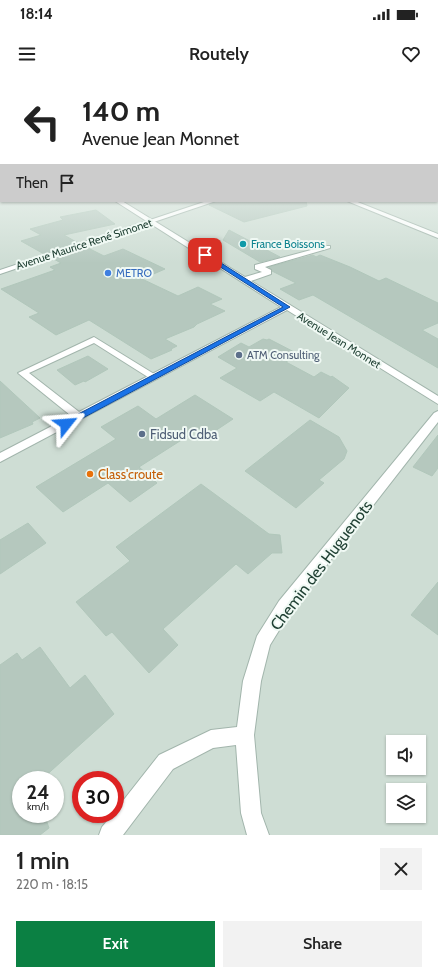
<!DOCTYPE html>
<meta charset="utf-8">
<style>
body{margin:0;font-family:Cabin,sans-serif;background:#f2f2f2;color:#222;height:100vh;display:flex;flex-direction:column;font-size:15px;white-space:nowrap}
*{box-sizing:border-box;margin:0}
p{font-size:13px;color:#767676}
.icon{flex:none;width:22px;height:22px;fill:none;stroke:currentColor;stroke-width:2;stroke-linecap:round;stroke-linejoin:round}
.map{position:relative;height:755px;overflow:hidden}
.sheet{display:flex;flex-direction:column;background:#fff;flex:1}
.sheet>*{flex:none}
.banner{position:absolute;left:0px;top:0px;width:438px;height:122px;box-shadow:0 1px 3px #0004;background:#fff;color:#222;overflow:hidden}
.buttons{position:absolute;left:386px;top:655px;display:grid;gap:8px}
.buttons a{display:grid;place-items:center;width:40px;height:40px;border-radius:0px;background:#fff;box-shadow:0 1px 3px #0004;font-size:20px}
.speed{position:absolute;left:12px;top:691px;display:flex;gap:8px;font-size:20px;font-weight:700;text-align:center}
.speed>*{display:grid;place-content:center;width:52px;height:52px;border-radius:50%;background:#fff;box-shadow:0 1px 3px #0004;line-height:1}
.speed small{font-size:10px;font-weight:400}
.speed .limit{border:6px solid #d22;background:#fff;color:#111}
.pin{position:absolute;display:grid;place-items:center;width:34px;height:34px;color:#fff;margin:-17px;border-radius:8px;box-shadow:0 2px 6px #0006}
.me{position:absolute;width:44px;margin:-22px;rotate:62deg;stroke-linejoin:round;filter:drop-shadow(0 0 3px #0008)}
.turn{display:flex;align-items:center;gap:14px;height:84px;padding:0 16px;font-size:18px}
.turn .icon{width:52px;height:52px;stroke-width:2.5}
.turn b{display:block;font-size:28px;line-height:34px}
.then{display:flex;align-items:center;height:38px;padding:0 16px;background:#0003;gap:8px;font-size:15px}
.round{display:grid;place-items:center;flex:none;width:42px;height:42px;border-radius:0px;background:#f2f2f2}
.overview{display:flex;align-items:center;justify-content:space-between;height:68px;padding:0 16px}
h1{font-size:24px;font-weight:600;line-height:30px}
.button{display:flex;gap:8px;margin-top:auto;padding:8px 16px}
.button a{flex:1;height:46px;border-radius:0px;background:#0b8043;color:#fff;font-size:16px;font-weight:600;line-height:46px;text-align:center}
.button a+a{background:#f2f2f2;color:#222}
.status{display:flex;justify-content:space-between;align-items:center;height:28px;padding:0 20px;background:#fff;direction:ltr}
.status svg{height:11px;fill:currentColor}
header{display:flex;justify-content:space-between;align-items:center;height:52px;padding:0 16px;background:#fff;font-size:18px;font-weight:600}
.map>svg:first-child{display:block}
</style>
<div class="status"><b>18:14</b><svg viewBox="0 0 49 12"><path d="M0 12V9h3v3zM5 12V6h3v6zM10 12V3h3v9zM15 12V0h3v12zM26 1h20v11H26zM47 4h2v5h-2z"/></svg></div>
<header><svg class="icon" aria-label="menu" viewBox="0 0 24 24"><path d="M4 6h16M4 12h16M4 18h16"/></svg>Routely<svg class="icon" aria-label="heart" viewBox="0 0 24 24"><path d="M12 20l-8-8c-3-5 5-10 8-4 3-6 11-1 8 4z"/></svg></header>
<div class="map">
<svg width="438" height="755" viewBox="0 0 438 755">
<rect width="100%" height="100%" fill="#e0ede5"/>
<path fill="#ceddd4" fill-rule="evenodd" d="M 0,77 L 1,121 L 437,121 L 438,77 L 438,755 L 0,755 ZM 393,662 L 419,662 L 419,688 L 393,688 ZM 21,700 L 55,700 L 55,734 L 21,734 ZM 81,700 L 115,700 L 115,734 L 81,734 ZM 393,710 L 419,710 L 419,736 L 393,736 Z"/>
<g fill="#b5c8be" stroke="#b1c7bb">
<path d="M 217,121 L 306,121 L 307,126 L 244,142 L 209,125 Z"/>
<path d="M 96,130 L 115,144 L 64,155 L 78,163 L 44,174 L 21,161 L 41,155 L 30,149 L 63,140 L 60,137 Z"/>
<path d="M 229,150 L 280,177 L 260,182 L 223,160 Z"/>
<path d="M 86,167 L 104,176 L 123,169 L 165,189 L 142,199 L 178,216 L 198,207 L 222,219 L 210,224 L 225,231 L 197,244 L 194,247 L 165,259 L 177,266 L 171,269 L 172,270 L 151,279 L 89,240 L 56,255 L 29,237 L 39,233 L 1,209 L 55,190 L 50,187 L 61,183 L 52,178 Z"/>
<path d="M 313,175 L 316,177 L 320,175 L 350,187 L 379,201 L 386,198 L 438,223 L 438,243 L 422,250 L 438,259 L 438,288 L 313,215 L 299,220 L 280,209 L 296,203 L 272,191 L 269,187 Z"/>
<path d="M 263,259 L 267,260 L 269,259 L 298,274 L 286,282 L 314,297 L 321,292 L 331,297 L 332,296 L 349,308 L 319,338 L 274,312 L 260,321 L 220,298 L 237,288 L 218,277 L 241,263 L 249,267 Z"/>
<path d="M 88,276 L 108,289 L 85,302 L 84,301 L 75,305 L 57,290 Z"/>
<path d="M 0,301 L 40,338 L 32,342 L 33,344 L 0,358 Z"/>
<path d="M 195,315 L 233,339 L 212,353 L 202,347 L 139,387 L 157,403 L 130,422 L 108,403 L 63,432 L 36,407 L 116,359 L 101,347 L 138,326 L 156,339 Z"/>
<path d="M 310,340 L 339,357 L 347,371 L 344,379 L 319,400 L 324,403 L 296,428 L 245,391 Z"/>
<path d="M 438,355 L 438,388 L 432,396 L 413,387 Z"/>
<path d="M 201,404 L 269,454 L 280,455 L 282,473 L 272,473 L 248,494 L 236,484 L 163,549 L 178,565 L 149,593 L 112,552 L 106,556 L 76,522 L 130,481 L 116,467 Z"/>
<path d="M 28,443 L 46,463 L 0,494 L 0,460 Z"/>
<path d="M 438,502 L 438,555 L 411,535 Z"/>
<path d="M 40,567 L 70,608 L 85,595 L 114,634 L 41,700 L 21,700 L 21,734 L 44,734 L 49,748 L 40,755 L 0,755 L 0,585 L 17,573 L 22,580 Z"/>
</g>
<g fill="none" stroke-linecap="round" stroke-linejoin="round">
<defs>
<path id="service" d="M 94,257 L 159,297 L 157,299 L 151,299 L 94,263 L 29,293 L 83,335 L 84,337 L 79,340 L 75,339 L 18,293 Z"/>
<g id="minor">
<rect x="437" y="78" width="1" height="2"/>
<path d="M 115,121 L 122,121 L 245,197 L 262,192 L 255,189 L 255,185 L 326,166 L 330,166 L 330,168 L 265,187 L 271,190 L 271,194 L 251,201 L 438,316 L 438,324 L 287,230 L 0,382 L 0,373 L 281,227 Z"/>
<path d="M 347,121 L 355,121 L 438,154 L 438,158 Z"/>
<path d="M 438,331 L 438,342 L 291,531 L 270,565 L 261,601 L 254,655 L 261,733 L 269,755 L 247,755 L 241,733 L 236,665 L 213,668 L 173,689 L 123,755 L 99,755 L 102,747 L 113,734 L 115,734 L 115,731 L 159,675 L 211,650 L 237,647 L 243,601 L 257,556 L 279,521 L 434,333 Z"/>
</g>
<path id="tertiary" d="M 207,121 L 216,121 L 0,194 L 0,190 Z"/>
</defs>
<use href="#service" stroke="#a2b5ac" stroke-width="2"/>
<use href="#minor" stroke="#a2b5ac" stroke-width="2"/>
<use href="#tertiary" stroke="#a2b5ac" stroke-width="2"/>
<use href="#service" fill="#fff" fill-rule="evenodd"/>
<use href="#minor" fill="#fff" fill-rule="evenodd"/>
<use href="#tertiary" fill="#fff" fill-rule="evenodd"/>
</g>
<linearGradient id="sky" x2="0" y2="1"><stop stop-color="#7fc1e2"/><stop offset="0.42" stop-color="#f1f7f3"/><stop offset="1" stop-color="#f1f7f3" stop-opacity="0"/></linearGradient>
<rect width="438" height="183" fill="url(#sky)"/>
<path fill="#1a73e8" stroke="#114b97" d="M 203,174 L 207,174 L 290,227 L 68,346 L 63,346 L 61,344 L 63,342 L 283,227 L 203,176 Z"/>
<circle fill="#0f9aa8" stroke="#f0f9f4" stroke-width="1.5" cx="243" cy="164" r="4"/>
<circle fill="#3f7fe0" stroke="#f0f9f4" stroke-width="1.5" cx="108" cy="193" r="4"/>
<g fill="#5c6f8a" stroke="#f0f9f4" stroke-width="1.5">
<circle cx="239" cy="275" r="4"/>
<circle cx="142" cy="354" r="4"/>
</g>
<circle fill="#e8710a" stroke="#f0f9f4" stroke-width="1.5" cx="90" cy="394" r="4"/>
<g text-anchor="middle" stroke-width="4" stroke-linejoin="round" paint-order="stroke">
<g font-size="11" fill="#1e3f32" stroke="#f0f9f4">
<text transform="translate(84 164) rotate(-18)" y="4">Avenue Maurice René Simonet</text>
<text transform="translate(339 260) rotate(32)" y="4">Avenue Jean Monnet</text>
</g>
<g font-size="11" fill="#0d838f" stroke="#f0f9f4" text-anchor="start">
<text x="251" y="168">France Boissons</text>
</g>
<g font-size="11" fill="#366cbe" stroke="#f0f9f4" text-anchor="start">
<text x="116" y="197">METRO</text>
</g>
<g font-size="11" fill="#4e5e75" stroke="#f0f9f4" text-anchor="start">
<text x="247" y="279">ATM Consulting</text>
</g>
<g font-size="13" fill="#4e5e75" stroke="#f0f9f4" text-anchor="start">
<text x="150" y="359">Fidsud Cdba</text>
</g>
<g font-size="13" fill="#c56008" stroke="#f0f9f4" text-anchor="start">
<text x="98" y="399">Class'croute</text>
</g>
<g font-size="16" fill="#1e3f32" stroke="#f0f9f4">
<text transform="translate(321 485) rotate(-53)" y="6">Chemin des Huguenots</text>
</g>
</g>
</svg>
<div class="buttons">
<a><svg class="icon" aria-label="sound" viewBox="0 0 24 24"><path d="M4 9h4l5-4v14l-5-4H4zM17 9q2 3 0 6"/></svg></a>
<a><svg class="icon" aria-label="layers" viewBox="0 0 24 24"><path d="M12 4l9 5-9 5-9-5zM3 14l9 5 9-5"/></svg></a>
</div>
<div class="speed"><div>24<small>km/h</small></div><div class="limit">30</div></div>
<div class="pin" style="left:205px;top:175px;background:#d93025"><svg class="icon" aria-label="arrive" viewBox="0 0 24 24"><path d="M6 21V4h12l-3 4 3 4H6"/></svg></div>
<svg class="me" style="left:66px;top:344px" viewBox="-20 -20 40 40"><path d="M0-17L14 15 0 8-14 15z" fill="#1a73e8" stroke="#fff" stroke-width="4"/></svg>
<div class="banner">
<div class="turn"><svg class="icon" aria-label="left" viewBox="0 0 24 24"><path d="M17 20v-9H6M10 6l-5 5 5 5"/></svg><div><b>140 m</b>Avenue Jean Monnet</div></div>
<div class="then">Then<svg class="icon" aria-label="arrive" viewBox="0 0 24 24"><path d="M6 21V4h12l-3 4 3 4H6"/></svg></div>
</div>
</div>
<section class="sheet">
<div class="overview"><div><h1>1 min</h1><p>220 m · 18:15</p></div><a class="round"><svg class="icon" aria-label="close" viewBox="0 0 24 24"><path d="M6 6l12 12M18 6L6 18"/></svg></a></div>
<div class="button"><a>Exit</a><a>Share</a></div>
</section>
